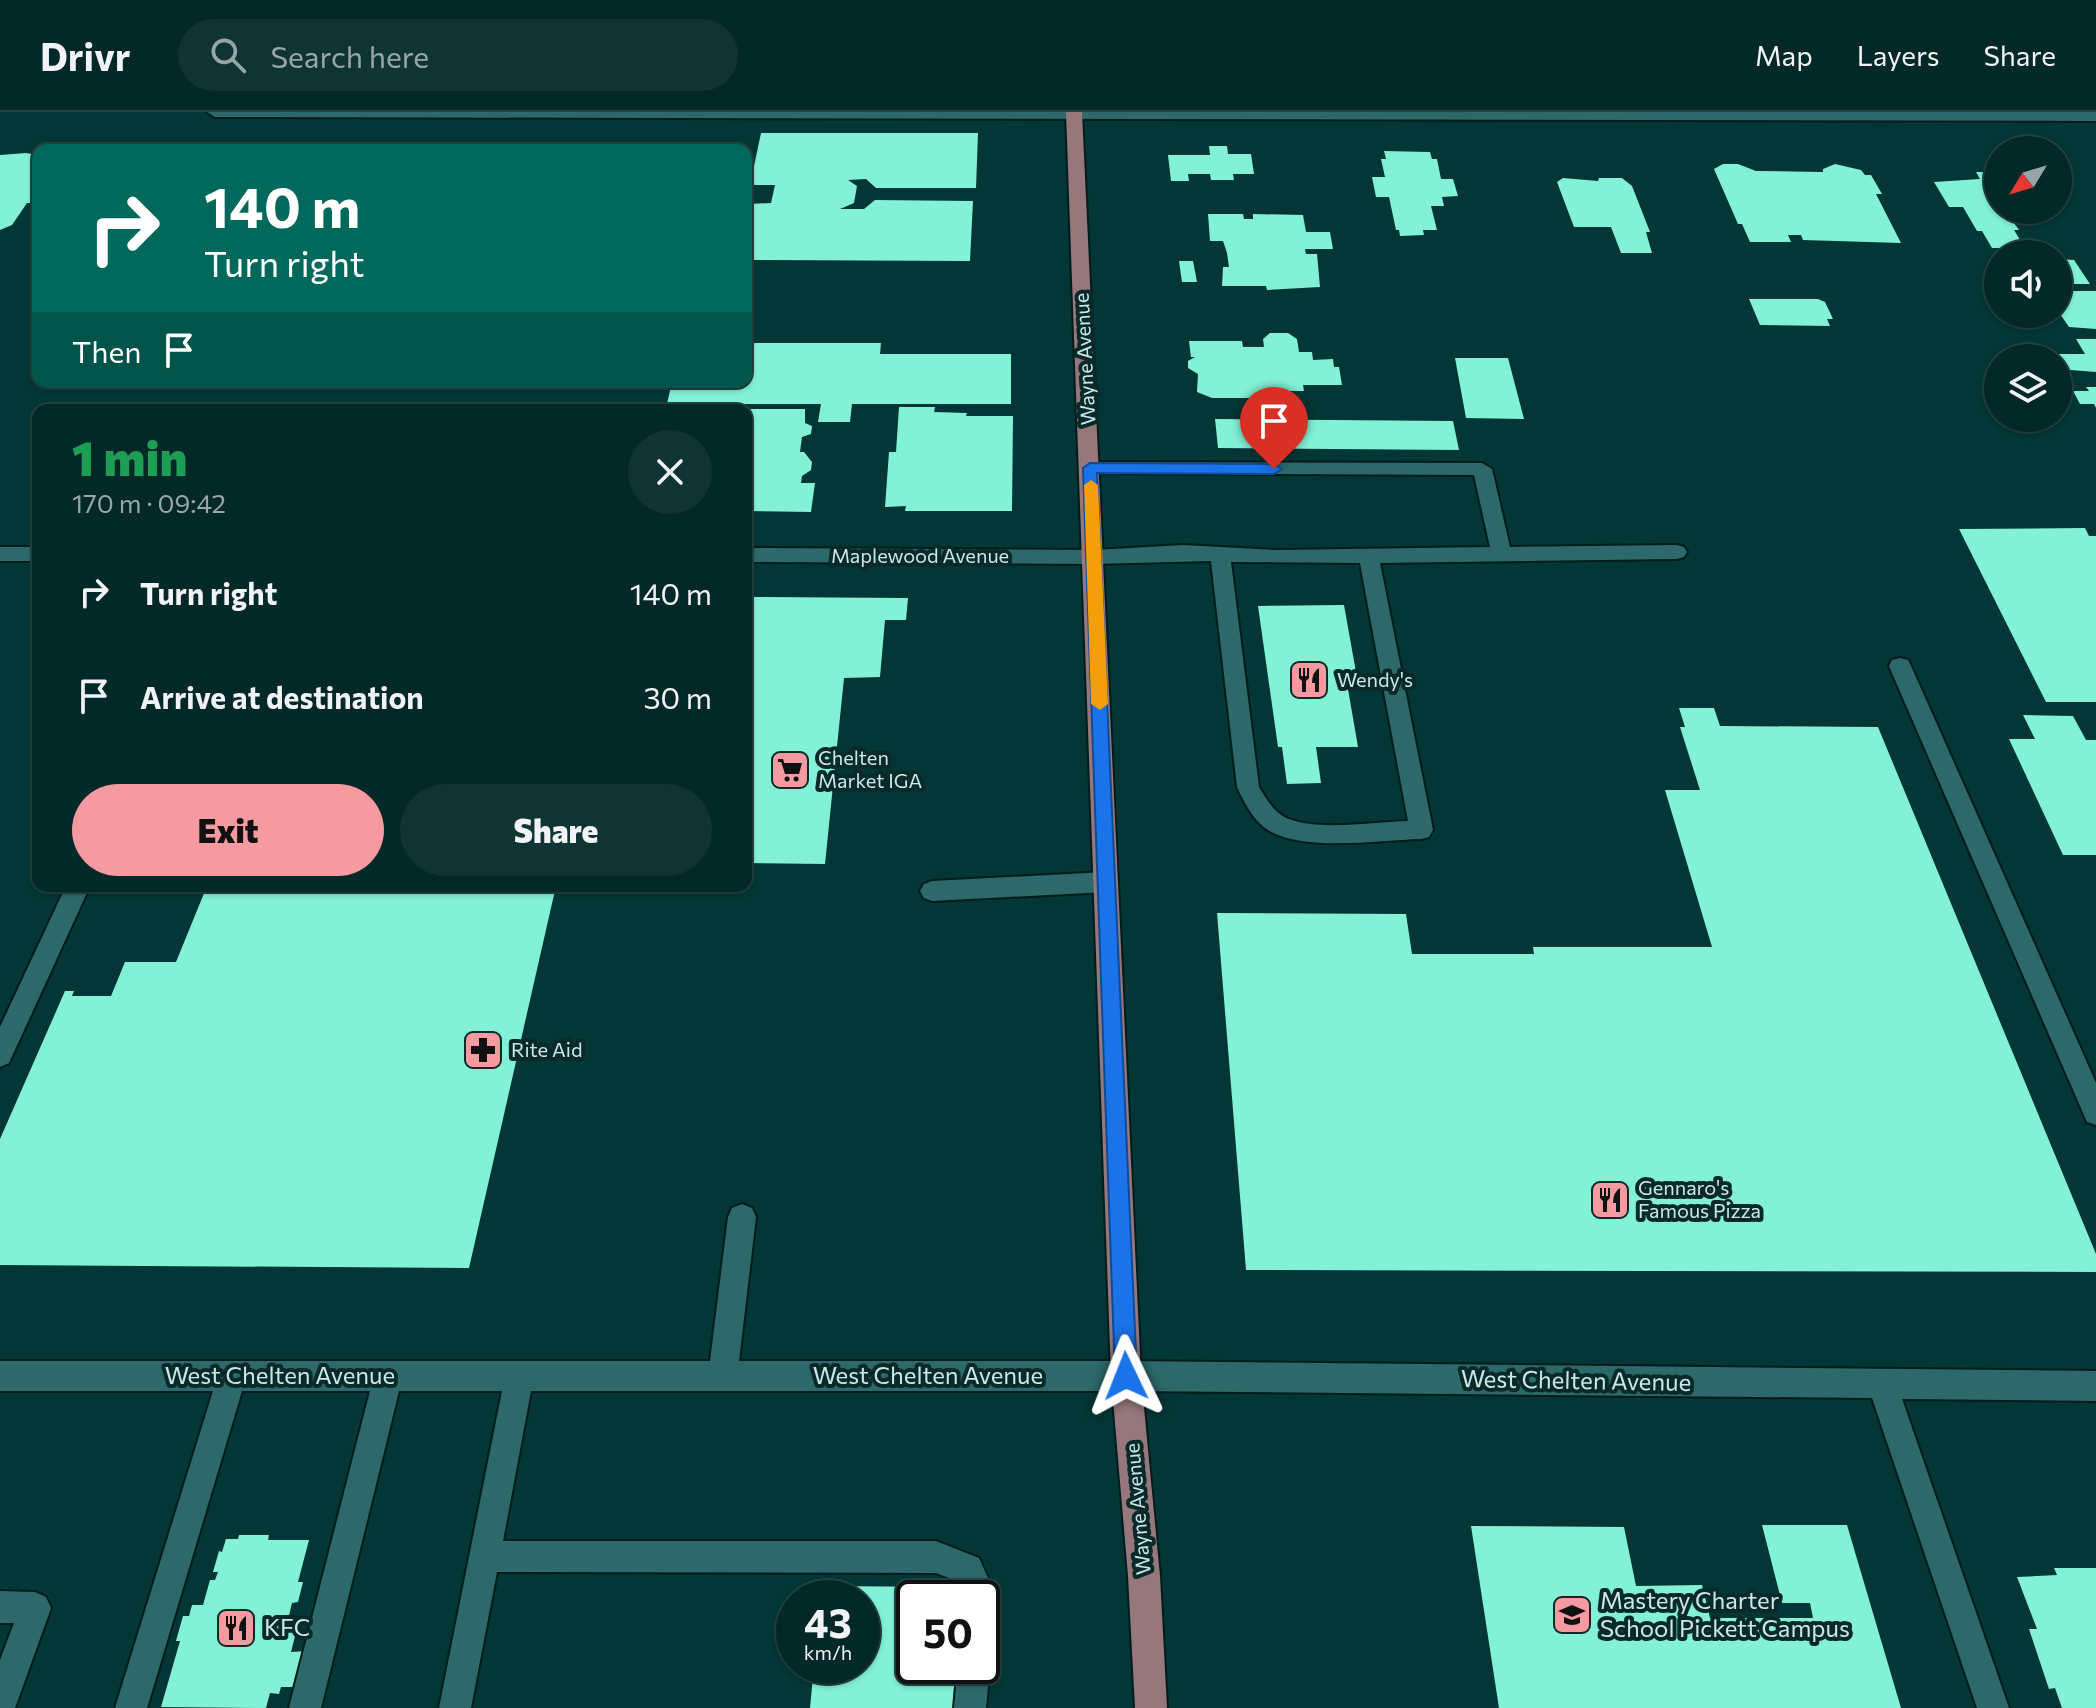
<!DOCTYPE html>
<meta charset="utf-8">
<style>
body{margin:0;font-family:Commissioner,sans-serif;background:#103434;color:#f1f3f6;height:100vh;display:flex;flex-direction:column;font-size:30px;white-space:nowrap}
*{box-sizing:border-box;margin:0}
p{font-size:26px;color:#96a6a8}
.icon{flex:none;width:44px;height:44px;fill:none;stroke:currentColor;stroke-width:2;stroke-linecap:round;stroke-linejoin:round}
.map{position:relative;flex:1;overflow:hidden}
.panel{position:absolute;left:32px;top:292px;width:720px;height:488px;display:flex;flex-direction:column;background:#022828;border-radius:16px;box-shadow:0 2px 6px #0004,0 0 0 2px #234445}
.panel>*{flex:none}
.guide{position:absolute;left:32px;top:32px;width:720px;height:244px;border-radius:16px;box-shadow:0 2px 6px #0004,0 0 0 2px #234445;background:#00695c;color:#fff;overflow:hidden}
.needle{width:52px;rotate:232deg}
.buttons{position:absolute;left:1984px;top:24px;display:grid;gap:16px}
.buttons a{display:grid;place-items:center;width:88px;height:88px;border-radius:50%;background:#022828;box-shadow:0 2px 6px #0004,0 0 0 2px #234445;font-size:40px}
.speed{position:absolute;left:776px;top:1468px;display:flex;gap:16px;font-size:40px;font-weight:700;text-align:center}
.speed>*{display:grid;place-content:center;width:104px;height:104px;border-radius:50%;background:#022828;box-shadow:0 2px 6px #0004,0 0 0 2px #234445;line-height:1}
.speed small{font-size:20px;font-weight:400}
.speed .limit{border:4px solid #111;border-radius:12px;background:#fff;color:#111}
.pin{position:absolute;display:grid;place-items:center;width:68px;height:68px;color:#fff;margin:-82px -34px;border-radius:50% 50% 50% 0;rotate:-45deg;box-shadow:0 0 8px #0007}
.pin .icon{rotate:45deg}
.me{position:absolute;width:88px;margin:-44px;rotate:358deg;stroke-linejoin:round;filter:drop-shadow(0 0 6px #0008)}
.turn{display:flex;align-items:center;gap:28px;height:168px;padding:0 40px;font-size:36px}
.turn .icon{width:104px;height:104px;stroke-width:2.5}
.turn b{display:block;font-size:56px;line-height:68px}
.then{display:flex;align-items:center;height:76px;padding:0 40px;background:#0003;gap:16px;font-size:30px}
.round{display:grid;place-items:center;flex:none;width:84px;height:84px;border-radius:42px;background:#103434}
.summary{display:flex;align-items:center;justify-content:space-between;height:136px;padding:0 40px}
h1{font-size:48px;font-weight:800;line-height:60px;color:#1e9e55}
.action{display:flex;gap:16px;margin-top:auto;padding:16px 40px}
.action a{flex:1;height:92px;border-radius:48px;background:#f49aa0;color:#111;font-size:32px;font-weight:800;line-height:92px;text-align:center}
.action a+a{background:#103434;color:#f1f3f6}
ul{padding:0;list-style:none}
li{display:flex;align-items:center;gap:24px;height:104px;padding:0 40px}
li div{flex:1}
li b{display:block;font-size:30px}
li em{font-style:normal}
header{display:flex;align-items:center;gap:48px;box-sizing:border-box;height:112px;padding:0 40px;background:#022828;border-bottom:2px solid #234445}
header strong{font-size:38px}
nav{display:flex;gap:44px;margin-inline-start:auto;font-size:28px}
.search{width:560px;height:72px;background:#103434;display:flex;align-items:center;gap:20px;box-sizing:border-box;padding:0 28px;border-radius:44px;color:#96a6a8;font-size:30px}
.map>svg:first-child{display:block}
</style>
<header>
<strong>Drivr</strong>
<div class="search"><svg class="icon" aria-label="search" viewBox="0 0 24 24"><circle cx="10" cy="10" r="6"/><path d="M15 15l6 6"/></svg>Search here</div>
<nav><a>Map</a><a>Layers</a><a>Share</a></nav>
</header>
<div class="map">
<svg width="2096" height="1596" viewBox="0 0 2096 1596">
<rect width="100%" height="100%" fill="#033636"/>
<g fill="#82f1d6">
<path d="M 761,21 L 978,21 L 976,76 L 876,76 L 866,67 L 848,68 L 857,74 L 854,91 L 840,97 L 864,97 L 875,88 L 973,89 L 970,149 L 746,148 L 747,92 L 771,91 L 775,73 L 750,73 Z"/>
<path d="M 1209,34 L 1227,34 L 1228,42 L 1251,42 L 1254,62 L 1233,62 L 1234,68 L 1211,68 L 1210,62 L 1188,62 L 1189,69 L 1171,69 L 1168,43 L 1210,43 Z"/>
<path d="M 1384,39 L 1430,40 L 1432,47 L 1437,47 L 1441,67 L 1453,67 L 1458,84 L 1442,85 L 1444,94 L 1431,94 L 1437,118 L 1423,118 L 1424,123 L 1400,124 L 1399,118 L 1396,118 L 1389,85 L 1376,85 L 1372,65 L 1385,65 L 1381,47 L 1386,47 Z"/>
<path d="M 26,41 L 38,43 L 38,77 L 35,81 L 38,81 L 38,88 L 36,91 L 27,91 L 12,113 L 0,118 L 0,43 Z"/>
<path d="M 1723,52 L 1738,52 L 1756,59 L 1823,60 L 1823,57 L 1835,52 L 1861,58 L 1865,63 L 1871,63 L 1882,82 L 1876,82 L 1901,131 L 1803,128 L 1801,123 L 1788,123 L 1791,130 L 1750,130 L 1742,112 L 1738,112 L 1714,57 Z"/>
<path d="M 1976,60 L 1995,60 L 1998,64 L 1998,98 L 2053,98 L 2056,103 L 2022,102 L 2026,108 L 2012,108 L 2019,118 L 2014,118 L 2025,136 L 1992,136 L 1982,119 L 1977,119 L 1963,95 L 1949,95 L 1934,70 L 1980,67 Z"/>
<path d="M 1563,66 L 1598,69 L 1599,66 L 1622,66 L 1632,74 L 1650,120 L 1646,120 L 1652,141 L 1621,141 L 1611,115 L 1574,115 L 1557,70 Z"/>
<path d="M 1208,102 L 1243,102 L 1244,107 L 1253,107 L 1253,102 L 1303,103 L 1306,120 L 1330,120 L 1333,137 L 1305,137 L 1306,142 L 1317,142 L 1320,175 L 1267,178 L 1266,174 L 1222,174 L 1223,155 L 1229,155 L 1227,141 L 1223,129 L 1210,129 Z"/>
<path d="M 2058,147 L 2074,148 L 2090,172 L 2058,172 Z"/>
<path d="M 1179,149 L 1193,149 L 1197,170 L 1182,170 Z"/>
<path d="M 2058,179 L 2096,179 L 2096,217 L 2069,215 L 2058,199 Z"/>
<path d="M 1749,187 L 1818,187 L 1825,190 L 1833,207 L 1827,207 L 1830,214 L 1760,213 Z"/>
<path d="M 1270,221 L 1288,221 L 1297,227 L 1299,240 L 1312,240 L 1313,248 L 1333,247 L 1334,255 L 1339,255 L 1342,273 L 1303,273 L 1304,279 L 1262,279 L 1264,286 L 1212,286 L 1197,280 L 1198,262 L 1188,256 L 1188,249 L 1195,245 L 1191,245 L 1189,229 L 1242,229 L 1243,235 L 1264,235 L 1263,227 Z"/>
<path d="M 2076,227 L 2096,227 L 2096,260 L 2058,257 L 2058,246 L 2044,246 L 2042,242 L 2085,242 Z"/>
<path d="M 746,231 L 881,231 L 880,242 L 1011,242 L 1011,292 L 852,292 L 850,310 L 818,310 L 821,292 L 667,292 L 672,270 L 746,270 Z"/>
<path d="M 1455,246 L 1508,246 L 1524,307 L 1466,306 Z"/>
<path d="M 2086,275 L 2096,275 L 2096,296 L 2094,292 L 2080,292 L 2073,279 L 2089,279 Z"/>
<path d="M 93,291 L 128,291 L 125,298 L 88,298 Z"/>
<path d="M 899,295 L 935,295 L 934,300 L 967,301 L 966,304 L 1013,304 L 1012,399 L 905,399 L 906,394 L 885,395 L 889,340 L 896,340 Z"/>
<path d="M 746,297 L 805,297 L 805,311 L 812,314 L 811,322 L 802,325 L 800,340 L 804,340 L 812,350 L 811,358 L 802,364 L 801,371 L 815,371 L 811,400 L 746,399 Z"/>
<path d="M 1215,307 L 1453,309 L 1459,338 L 1218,336 Z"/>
<path d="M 2085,416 L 2089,424 L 2096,424 L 2096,590 L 2046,590 L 1959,417 Z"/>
<path d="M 746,485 L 908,486 L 906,508 L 885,508 L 880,565 L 844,566 L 825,752 L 746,751 Z"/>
<path d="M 1344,493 L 1359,577 L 1348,577 L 1358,635 L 1316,635 L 1321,671 L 1287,672 L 1282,635 L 1278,635 L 1258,494 Z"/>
<path d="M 1679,596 L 1714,596 L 1720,614 L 1878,615 L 2096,1142 L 2096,1160 L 1246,1158 L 1217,801 L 1406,802 L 1412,842 L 1534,842 L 1533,835 L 1712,835 L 1665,678 L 1700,678 L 1680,615 L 1685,615 Z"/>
<path d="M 2023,603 L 2073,604 L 2086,628 L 2096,628 L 2096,743 L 2063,743 L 2009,627 L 2035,627 Z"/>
<path d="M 207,774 L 556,774 L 469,1156 L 0,1153 L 0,1027 L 65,879 L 74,879 L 72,884 L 111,884 L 125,850 L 176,850 Z"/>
<path d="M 1762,1413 L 1847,1413 L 1901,1596 L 1499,1596 L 1471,1414 L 1624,1415 L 1636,1474 L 1702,1473 L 1710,1506 L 1813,1506 L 1810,1491 L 1782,1491 Z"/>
<path d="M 239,1423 L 269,1423 L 268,1428 L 309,1428 L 298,1470 L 303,1470 L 298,1490 L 292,1491 L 285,1520 L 296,1520 L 291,1540 L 306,1539 L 297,1575 L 281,1575 L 279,1582 L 270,1581 L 266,1596 L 161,1595 L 180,1529 L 176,1529 L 183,1504 L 189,1504 L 192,1493 L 203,1493 L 210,1468 L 215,1468 L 218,1460 L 213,1460 L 219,1439 L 222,1440 L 226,1427 L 238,1427 Z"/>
<path d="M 2054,1456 L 2096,1456 L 2096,1596 L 2062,1596 L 2055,1576 L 2049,1577 L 2029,1517 L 2037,1517 L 2017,1465 L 2057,1463 Z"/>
<path d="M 820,1474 L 958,1475 L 957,1486 L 914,1486 L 914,1554 L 955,1554 L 953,1596 L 810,1596 L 814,1554 L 862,1554 L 862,1486 L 819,1486 Z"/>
</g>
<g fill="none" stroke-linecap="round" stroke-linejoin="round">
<defs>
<g id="minor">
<path d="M 207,0 L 2096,0 L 2096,9 L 215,5 Z"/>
<path d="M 1090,350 L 1482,351 L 1492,357 L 1510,435 L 1677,433 L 1684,435 L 1687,440 L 1684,445 L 1677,447 L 1380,451 L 1433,718 L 1429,725 L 1421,727 C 1380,728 1300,741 1265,716 C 1252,706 1244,690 1237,675 L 1211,449 L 1094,452 L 746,450 L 746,436 L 1094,438 L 1183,433 L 1276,438 L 1490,435 L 1474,363 L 1083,361 L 1080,356 ZM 1231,450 L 1360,451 L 1408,709 C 1374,710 1320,719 1289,707 C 1275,702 1266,687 1259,675 Z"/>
<rect x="0" y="435" width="38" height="14"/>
<path d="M 1900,546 L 1908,548 L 1911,554 L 2096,971 L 2096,1013 L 2087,1010 L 1889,554 L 1892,548 Z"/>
<path d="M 1106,760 L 1114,763 L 1118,770 L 1114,777 L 1106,780 L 932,789 L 924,786 L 920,779 L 924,772 L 932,769 Z"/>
<path d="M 66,774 L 90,774 L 9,951 L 0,955 L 0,915 Z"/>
<path d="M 742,1092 L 752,1096 L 756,1105 L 739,1249 L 1126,1249 L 2096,1259 L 2096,1289 L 1902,1287 L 2009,1596 L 1977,1596 L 1872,1286 L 1126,1279 L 531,1279 L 503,1429 L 936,1429 L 979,1446 L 997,1486 L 992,1497 L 982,1501 L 982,1486 L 965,1486 L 957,1469 L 936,1461 L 497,1460 L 471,1596 L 439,1596 L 502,1279 L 399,1279 L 321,1596 L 289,1596 L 370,1279 L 242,1279 L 147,1596 L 115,1596 L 213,1279 L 0,1279 L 0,1249 L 710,1249 L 728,1105 L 732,1096 Z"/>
<path d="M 0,1479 L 35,1480 L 46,1485 L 51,1496 L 15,1596 L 0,1596 L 0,1548 L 14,1511 L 0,1511 Z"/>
<path d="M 982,1541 L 990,1554 L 986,1596 L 954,1596 L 958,1554 L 982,1554 Z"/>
</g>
<path id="major" d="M 1066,0 L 1082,0 L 1141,1264 L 1160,1464 L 1167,1596 L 1135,1596 L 1128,1464 L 1111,1264 Z"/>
</defs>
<use href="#minor" stroke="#001c1c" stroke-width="4"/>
<use href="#major" stroke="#001c1c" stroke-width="4"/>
<use href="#minor" fill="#2d696a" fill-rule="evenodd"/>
<use href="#major" fill="#96787c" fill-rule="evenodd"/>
</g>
<path fill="#1a73e8" stroke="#114b97" stroke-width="2" d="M 1090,351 L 1274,352 L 1282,357 L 1274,362 L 1097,361 L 1137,1264 L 1134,1272 L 1126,1275 L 1118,1272 L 1115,1264 L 1083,356 Z"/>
<path fill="#f59e0b" d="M 1091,368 L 1098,373 L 1108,592 L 1100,598 L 1091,592 L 1084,373 Z"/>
<defs>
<symbol id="restaurant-square" viewBox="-11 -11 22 22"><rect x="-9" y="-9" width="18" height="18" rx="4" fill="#f49aa0" stroke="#0a2a2a"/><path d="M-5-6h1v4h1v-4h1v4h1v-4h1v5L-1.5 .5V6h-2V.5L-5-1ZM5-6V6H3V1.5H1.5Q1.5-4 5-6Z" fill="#111"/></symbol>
<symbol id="supermarket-square" viewBox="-11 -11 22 22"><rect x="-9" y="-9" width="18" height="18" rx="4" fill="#f49aa0" stroke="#0a2a2a"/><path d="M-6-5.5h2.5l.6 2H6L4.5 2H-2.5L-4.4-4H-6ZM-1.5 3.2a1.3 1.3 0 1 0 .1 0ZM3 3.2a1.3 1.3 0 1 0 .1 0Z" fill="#111"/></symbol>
<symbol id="pharmacy-square" viewBox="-11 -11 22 22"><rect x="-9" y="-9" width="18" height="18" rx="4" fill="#f49aa0" stroke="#0a2a2a"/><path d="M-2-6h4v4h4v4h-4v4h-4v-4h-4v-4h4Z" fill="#111"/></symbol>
<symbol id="school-square" viewBox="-11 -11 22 22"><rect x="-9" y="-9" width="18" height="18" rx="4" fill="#f49aa0" stroke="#0a2a2a"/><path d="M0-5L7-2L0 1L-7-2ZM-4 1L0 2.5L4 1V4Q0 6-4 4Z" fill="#111"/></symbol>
</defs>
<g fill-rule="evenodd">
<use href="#restaurant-square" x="1287" y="546" width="44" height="44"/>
<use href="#supermarket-square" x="768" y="636" width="44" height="44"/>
<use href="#pharmacy-square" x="461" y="916" width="44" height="44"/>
<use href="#restaurant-square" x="1588" y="1066" width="44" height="44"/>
<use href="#school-square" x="1550" y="1481" width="44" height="44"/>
<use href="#restaurant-square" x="214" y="1494" width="44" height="44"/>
</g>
<g text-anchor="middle" stroke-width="8" stroke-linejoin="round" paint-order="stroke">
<g font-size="20" fill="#cbe8e8" stroke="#0a2a2a">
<text transform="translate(1085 247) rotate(-93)" y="7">Wayne Avenue</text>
<text x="920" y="451">Maplewood Avenue</text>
<text transform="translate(1138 1397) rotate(-95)" y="7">Wayne Avenue</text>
</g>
<g font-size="20" fill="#cbe8e8" stroke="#0a2a2a" text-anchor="start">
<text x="1337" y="575">Wendy's</text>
<text x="818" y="653">Chelten<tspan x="818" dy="23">Market IGA</tspan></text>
<text x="511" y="945">Rite Aid</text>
<text x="1638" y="1083">Gennaro's<tspan x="1638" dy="23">Famous Pizza</tspan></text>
</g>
<g font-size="24" fill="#cbe8e8" stroke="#0a2a2a">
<text x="280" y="1272">West Chelten Avenue</text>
<text x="928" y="1272">West Chelten Avenue</text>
<text transform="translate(1576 1269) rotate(1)" y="8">West Chelten Avenue</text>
</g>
<g font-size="24" fill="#cbe8e8" stroke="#0a2a2a" text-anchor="start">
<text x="1600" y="1497">Mastery Charter<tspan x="1600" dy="28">School Pickett Campus</tspan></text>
<text x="264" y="1524">KFC</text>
</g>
</g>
</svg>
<div class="buttons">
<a><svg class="needle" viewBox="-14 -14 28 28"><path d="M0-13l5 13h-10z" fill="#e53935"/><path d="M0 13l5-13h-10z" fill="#96a6a8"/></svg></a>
<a><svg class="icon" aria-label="sound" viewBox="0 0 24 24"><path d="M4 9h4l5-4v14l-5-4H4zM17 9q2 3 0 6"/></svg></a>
<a><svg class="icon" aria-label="layers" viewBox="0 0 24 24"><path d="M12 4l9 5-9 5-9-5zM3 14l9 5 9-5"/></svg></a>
</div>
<div class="speed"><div>43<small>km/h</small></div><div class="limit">50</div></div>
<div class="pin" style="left:1274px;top:357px;background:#d93025"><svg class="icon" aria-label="arrive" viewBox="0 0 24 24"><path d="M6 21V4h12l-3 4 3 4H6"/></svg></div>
<svg class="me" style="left:1126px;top:1264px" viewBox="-20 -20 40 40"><path d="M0-17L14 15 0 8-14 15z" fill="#1a73e8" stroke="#fff" stroke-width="4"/></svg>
<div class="guide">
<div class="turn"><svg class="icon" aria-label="right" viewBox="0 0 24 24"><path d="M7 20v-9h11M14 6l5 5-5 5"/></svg><div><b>140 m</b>Turn right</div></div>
<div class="then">Then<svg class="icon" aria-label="arrive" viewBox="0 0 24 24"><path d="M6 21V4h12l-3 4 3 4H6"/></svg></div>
</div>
<section class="panel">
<div class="summary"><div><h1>1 min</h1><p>170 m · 09:42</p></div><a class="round"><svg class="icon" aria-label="close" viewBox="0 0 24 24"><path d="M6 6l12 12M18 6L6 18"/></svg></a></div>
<ul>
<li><svg class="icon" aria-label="right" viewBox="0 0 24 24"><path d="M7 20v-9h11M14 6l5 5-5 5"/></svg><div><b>Turn right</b></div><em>140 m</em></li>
<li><svg class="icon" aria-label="arrive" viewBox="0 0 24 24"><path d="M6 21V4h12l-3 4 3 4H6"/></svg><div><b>Arrive at destination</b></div><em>30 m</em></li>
</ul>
<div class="action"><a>Exit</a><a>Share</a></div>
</section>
</div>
